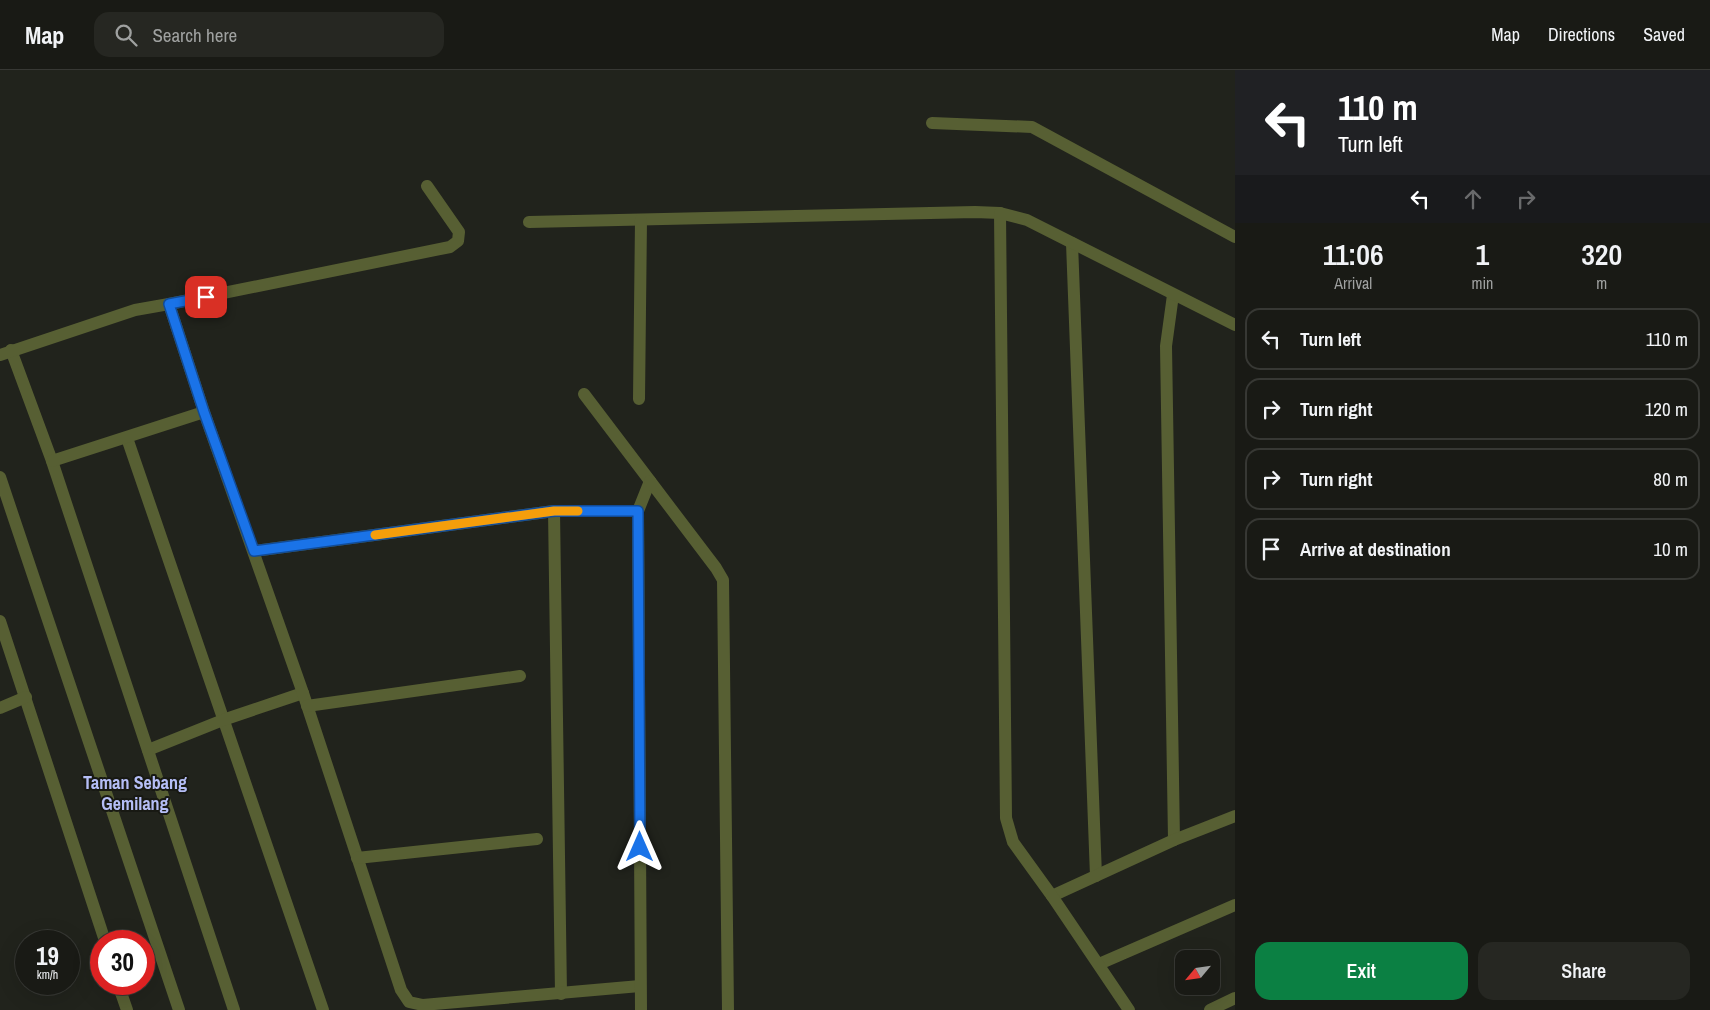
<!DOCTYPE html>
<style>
body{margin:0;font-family:"Archivo Narrow",sans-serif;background:#262722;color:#f1f3f6;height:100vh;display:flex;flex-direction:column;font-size:19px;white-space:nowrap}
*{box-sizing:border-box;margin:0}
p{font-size:16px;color:#9fa1a0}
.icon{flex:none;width:28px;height:28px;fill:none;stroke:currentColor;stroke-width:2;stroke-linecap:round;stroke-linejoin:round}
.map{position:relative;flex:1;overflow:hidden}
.side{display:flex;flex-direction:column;background:#191a15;width:475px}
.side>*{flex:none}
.banner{background:#202124;color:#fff;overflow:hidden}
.needle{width:32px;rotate:241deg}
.buttons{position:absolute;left:1175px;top:880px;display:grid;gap:10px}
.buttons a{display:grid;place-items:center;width:45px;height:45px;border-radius:10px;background:#191a15;box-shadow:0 5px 20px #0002,0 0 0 1px #373834;font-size:25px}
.speed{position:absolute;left:15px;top:860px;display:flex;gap:10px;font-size:25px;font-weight:700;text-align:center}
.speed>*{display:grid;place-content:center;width:65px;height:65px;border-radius:50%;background:#191a15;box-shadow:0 5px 20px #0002,0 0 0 1px #373834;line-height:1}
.speed small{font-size:12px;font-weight:400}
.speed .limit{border:8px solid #d22;background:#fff;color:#111}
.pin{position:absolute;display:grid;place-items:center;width:42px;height:42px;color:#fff;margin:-21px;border-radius:10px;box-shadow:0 2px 8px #0006}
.me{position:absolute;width:55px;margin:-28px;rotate:0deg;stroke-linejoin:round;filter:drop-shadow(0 0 4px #0008)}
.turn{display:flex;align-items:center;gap:18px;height:105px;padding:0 20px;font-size:22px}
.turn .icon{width:65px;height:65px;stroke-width:2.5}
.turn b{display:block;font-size:35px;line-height:42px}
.lanes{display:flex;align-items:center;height:48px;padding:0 20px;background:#0003;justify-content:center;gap:25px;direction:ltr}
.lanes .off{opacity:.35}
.eta{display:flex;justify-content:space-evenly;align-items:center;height:85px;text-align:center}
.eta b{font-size:30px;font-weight:600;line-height:35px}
.cta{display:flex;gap:10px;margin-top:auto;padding:10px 20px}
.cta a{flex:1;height:58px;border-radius:15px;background:#0b8043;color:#fff;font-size:20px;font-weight:600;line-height:58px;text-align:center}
.cta a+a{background:#262722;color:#f1f3f6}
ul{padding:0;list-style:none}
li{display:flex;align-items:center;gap:15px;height:62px;margin:0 10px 8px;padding:0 10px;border:2px solid #373834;border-radius:15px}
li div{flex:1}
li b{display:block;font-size:19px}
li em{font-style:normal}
header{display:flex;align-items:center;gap:30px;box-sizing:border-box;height:70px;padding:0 25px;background:#191a15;border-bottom:1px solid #373834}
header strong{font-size:24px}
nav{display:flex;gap:28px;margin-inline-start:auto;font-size:18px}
.search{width:350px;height:45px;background:#262722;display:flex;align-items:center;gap:12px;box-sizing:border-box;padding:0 18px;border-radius:15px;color:#9fa1a0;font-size:19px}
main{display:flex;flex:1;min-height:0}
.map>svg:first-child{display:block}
</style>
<header>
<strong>Map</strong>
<div class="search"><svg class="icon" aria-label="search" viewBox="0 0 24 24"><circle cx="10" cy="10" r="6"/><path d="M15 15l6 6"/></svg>Search here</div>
<nav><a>Map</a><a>Directions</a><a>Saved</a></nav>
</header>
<main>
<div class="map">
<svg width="1235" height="940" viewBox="0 0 1235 940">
<rect width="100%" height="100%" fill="#21231c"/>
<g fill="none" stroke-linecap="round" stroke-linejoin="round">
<g stroke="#575f33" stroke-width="12">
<path d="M 932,53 L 1032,57 L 1235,167"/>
<path d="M 1072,173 L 1096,806"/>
<path d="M 584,324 L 650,411 L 638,441"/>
<path d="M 127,368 L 323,940"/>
<path d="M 650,411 L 716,498 L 723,510 L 728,940"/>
<path d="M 554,441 L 561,924"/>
<path d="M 148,680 L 223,650 L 303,623"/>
<path d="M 1099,894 L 1235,835"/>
</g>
<g stroke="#575f33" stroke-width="12">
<path d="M 427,116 L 459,162 L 458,171 L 450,177 L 169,234 L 204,342 L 303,623 L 401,920 L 409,932 L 423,935 L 640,916"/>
<path d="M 529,152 L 975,142 L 1000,143"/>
<path d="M 1173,225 L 1166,276 L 1174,770"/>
<path d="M 11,280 L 52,391 L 234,940"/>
<path d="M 0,285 L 135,240 L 169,234"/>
<path d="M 639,329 L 641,150"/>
<path d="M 52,391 L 204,342"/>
<path d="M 0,407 L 179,940"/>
<path d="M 254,481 L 554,441 L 638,441 L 641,940"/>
<path d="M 0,551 L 105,871"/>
<path d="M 307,636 L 520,606"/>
<path d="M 0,638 L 26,627"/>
<path d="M 357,788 L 537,769"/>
<path d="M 1052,826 L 1174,770 L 1235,746"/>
<path d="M 118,914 L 127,940"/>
<path d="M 1129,940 L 1052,826 L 1013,772 L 1006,748 L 1000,143 L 1027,150 L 1235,255"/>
<path d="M 1210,940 L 1235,928"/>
</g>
</g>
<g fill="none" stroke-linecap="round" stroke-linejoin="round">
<defs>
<path id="route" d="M 206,227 L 169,234 L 204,342 L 254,481 L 554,441 L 638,441 L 640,777"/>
</defs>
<use href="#route" stroke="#114b97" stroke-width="12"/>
<use href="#route" stroke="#1a73e8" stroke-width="9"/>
<path stroke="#f59e0b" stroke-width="9" d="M 375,465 L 554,441 L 578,441"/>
</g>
<g text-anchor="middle" stroke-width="4" stroke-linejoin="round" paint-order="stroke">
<g font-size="18" font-weight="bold" fill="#b5bef6" stroke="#181913">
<text x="135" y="719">Taman Sebang<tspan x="135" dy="21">Gemilang</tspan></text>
</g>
</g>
</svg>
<div class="buttons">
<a><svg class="needle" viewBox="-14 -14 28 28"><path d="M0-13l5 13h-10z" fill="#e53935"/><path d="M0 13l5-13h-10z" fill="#9fa1a0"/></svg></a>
</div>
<div class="speed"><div>19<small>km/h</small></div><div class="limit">30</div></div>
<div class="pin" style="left:206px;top:227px;background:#d93025"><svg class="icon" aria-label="arrive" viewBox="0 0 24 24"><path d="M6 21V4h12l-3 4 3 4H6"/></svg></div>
<svg class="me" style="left:640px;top:777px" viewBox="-20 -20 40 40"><path d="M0-17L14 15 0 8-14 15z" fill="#1a73e8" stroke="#fff" stroke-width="4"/></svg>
</div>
<section class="side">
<div class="banner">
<div class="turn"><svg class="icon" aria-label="left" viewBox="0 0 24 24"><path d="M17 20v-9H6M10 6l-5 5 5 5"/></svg><div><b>110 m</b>Turn left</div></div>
<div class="lanes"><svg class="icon" aria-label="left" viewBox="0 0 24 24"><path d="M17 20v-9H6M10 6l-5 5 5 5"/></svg><svg class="icon off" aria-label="ahead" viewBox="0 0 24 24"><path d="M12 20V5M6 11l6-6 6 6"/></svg><svg class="icon off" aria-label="right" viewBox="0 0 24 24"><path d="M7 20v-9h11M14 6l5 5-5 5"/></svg></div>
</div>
<div class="eta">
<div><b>11:06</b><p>Arrival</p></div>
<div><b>1</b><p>min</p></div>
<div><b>320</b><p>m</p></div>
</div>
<ul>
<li><svg class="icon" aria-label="left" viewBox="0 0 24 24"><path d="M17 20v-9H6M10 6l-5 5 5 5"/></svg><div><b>Turn left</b></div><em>110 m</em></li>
<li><svg class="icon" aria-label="right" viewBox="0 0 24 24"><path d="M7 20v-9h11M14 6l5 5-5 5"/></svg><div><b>Turn right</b></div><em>120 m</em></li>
<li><svg class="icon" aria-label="right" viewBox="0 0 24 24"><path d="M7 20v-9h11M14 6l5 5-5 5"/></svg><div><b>Turn right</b></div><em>80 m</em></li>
<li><svg class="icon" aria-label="arrive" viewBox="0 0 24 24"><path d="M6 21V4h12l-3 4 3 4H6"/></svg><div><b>Arrive at destination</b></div><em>10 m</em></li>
</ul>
<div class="cta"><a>Exit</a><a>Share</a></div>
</section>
</main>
